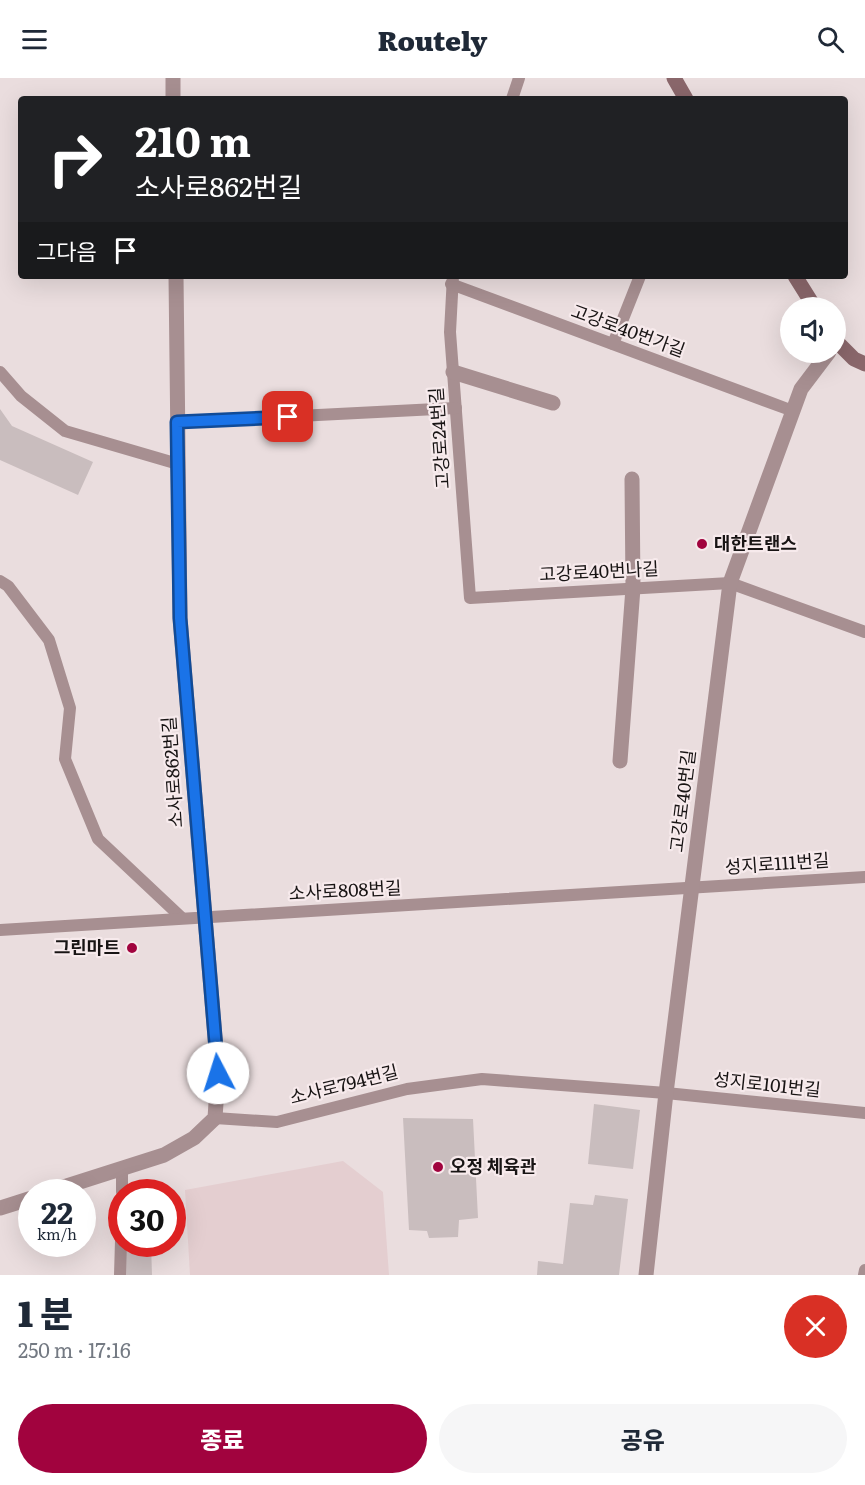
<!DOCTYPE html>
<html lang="ko">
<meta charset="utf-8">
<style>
body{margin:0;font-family:Literata,"Noto Sans KR",serif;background:#f6f6f7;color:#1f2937;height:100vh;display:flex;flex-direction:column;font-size:22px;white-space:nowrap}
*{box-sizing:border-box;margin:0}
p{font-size:20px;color:#747a83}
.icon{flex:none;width:33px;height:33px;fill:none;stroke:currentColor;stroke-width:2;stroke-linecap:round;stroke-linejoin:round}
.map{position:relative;height:1197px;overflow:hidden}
.panel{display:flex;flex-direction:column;background:#fff;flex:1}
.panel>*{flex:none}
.banner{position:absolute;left:18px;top:18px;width:830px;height:183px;border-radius:6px;box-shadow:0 6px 24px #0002;background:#202124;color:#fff;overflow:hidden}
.tools{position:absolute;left:780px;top:219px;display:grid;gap:12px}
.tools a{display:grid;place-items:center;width:66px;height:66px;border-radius:50%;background:#fff;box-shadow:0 6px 24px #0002;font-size:30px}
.speed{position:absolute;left:18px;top:1101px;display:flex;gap:12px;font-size:30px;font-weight:700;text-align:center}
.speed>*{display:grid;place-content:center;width:78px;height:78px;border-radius:50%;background:#fff;box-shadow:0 6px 24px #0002;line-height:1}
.speed small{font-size:15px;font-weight:400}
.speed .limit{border:9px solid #d22;background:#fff;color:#111}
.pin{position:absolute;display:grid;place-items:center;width:51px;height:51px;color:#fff;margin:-26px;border-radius:12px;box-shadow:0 3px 9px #0006}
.me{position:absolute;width:66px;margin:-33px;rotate:355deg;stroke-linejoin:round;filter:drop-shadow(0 0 4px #0008)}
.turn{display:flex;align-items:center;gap:21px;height:126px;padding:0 18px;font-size:27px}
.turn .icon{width:78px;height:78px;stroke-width:2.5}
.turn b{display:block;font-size:42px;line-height:51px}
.then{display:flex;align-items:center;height:57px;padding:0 18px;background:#0003;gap:12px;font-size:22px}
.round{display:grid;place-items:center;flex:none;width:63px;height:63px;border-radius:32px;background:#f6f6f7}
.summary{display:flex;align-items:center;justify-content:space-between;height:102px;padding:0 18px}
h1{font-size:36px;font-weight:800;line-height:45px}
.primary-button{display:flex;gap:12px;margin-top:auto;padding:12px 18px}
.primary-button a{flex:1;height:69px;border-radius:36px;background:#a1033e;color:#fff;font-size:24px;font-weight:800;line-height:69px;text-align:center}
.primary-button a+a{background:#f6f6f7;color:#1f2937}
header{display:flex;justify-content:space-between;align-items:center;height:78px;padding:0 18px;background:#fff;font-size:27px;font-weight:800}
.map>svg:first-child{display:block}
</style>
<header><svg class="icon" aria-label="menu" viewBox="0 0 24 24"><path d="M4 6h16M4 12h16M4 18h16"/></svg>Routely<svg class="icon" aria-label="search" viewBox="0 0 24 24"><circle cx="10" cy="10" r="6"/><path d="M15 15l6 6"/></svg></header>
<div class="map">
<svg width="865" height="1197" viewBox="0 0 865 1197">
<rect width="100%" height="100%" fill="#eaddde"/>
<path fill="#e4ced0" d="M 343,1083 L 383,1114 L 389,1197 L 190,1197 L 185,1112 Z"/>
<g fill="#c9bdbe">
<path d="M 0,331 L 12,348 L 93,384 L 78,417 L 0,382 Z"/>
<path d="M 594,1026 L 640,1032 L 633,1091 L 588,1086 Z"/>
<path d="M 403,1040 L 473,1041 L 478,1140 L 459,1142 L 458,1159 L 429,1160 L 427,1153 L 409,1152 Z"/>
<path d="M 595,1117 L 628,1121 L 619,1197 L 537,1197 L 538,1183 L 563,1186 L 570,1125 L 593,1127 Z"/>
<path d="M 124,1166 L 151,1166 L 152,1197 L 125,1197 Z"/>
</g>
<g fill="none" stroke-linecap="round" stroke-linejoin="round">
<g stroke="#a78f91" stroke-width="12">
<path d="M 512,21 L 519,0"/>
<path d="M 453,198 L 450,254 L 470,520 L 730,505 L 865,554"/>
<path d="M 451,206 L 793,333"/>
<path d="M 613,266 L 640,198"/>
<path d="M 0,294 L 21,318 L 65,353 L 178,386"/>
<path d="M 177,344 L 456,330"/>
<path d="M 0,503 L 8,508 L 49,562 L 70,630 L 65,681 L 98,761 L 182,840"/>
<path d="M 0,852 L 865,799"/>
<path d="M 215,1040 L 277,1044 L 407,1011 L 482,1001 L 666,1015 L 865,1035"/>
<path d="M 122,1114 L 122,1090"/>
<path d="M 120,1197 L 122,1129"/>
<path d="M 864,1197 L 865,1192"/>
</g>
<g stroke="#a78f91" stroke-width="15">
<path d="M 173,0 L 173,21"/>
<path d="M 453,294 L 553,325"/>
<path d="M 620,683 L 633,510 L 632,401"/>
<path d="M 48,1114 L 164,1077 L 194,1060 L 215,1040 L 218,995 L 180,540 L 176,198"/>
<path d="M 0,1130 L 32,1120"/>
<path d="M 646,1197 L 666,1015 L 730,505 L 801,311 L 829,274"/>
</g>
<g stroke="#8a676b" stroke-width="15">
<path d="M 674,0 L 686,21"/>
<path d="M 795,198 L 815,230"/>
<path d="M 836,263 L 854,281 L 865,286"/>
</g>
</g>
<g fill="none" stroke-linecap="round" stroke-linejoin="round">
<defs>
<path id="route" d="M 218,995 L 180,540 L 177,344 L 288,339"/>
</defs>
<use href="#route" stroke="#114b97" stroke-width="15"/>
<use href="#route" stroke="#1a73e8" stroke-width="10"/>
</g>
<g fill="#a1033e" stroke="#f7eaec" stroke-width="2">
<circle cx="702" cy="466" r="6"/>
<circle cx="132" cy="870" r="6"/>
<circle cx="438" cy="1089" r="6"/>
</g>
<g text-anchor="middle" stroke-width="4.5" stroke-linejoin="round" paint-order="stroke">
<g font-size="18" fill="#181414" stroke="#f7eaec">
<text transform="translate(628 253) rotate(20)" y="6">고강로40번가길</text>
<text transform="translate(440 360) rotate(-94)" y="6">고강로24번길</text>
<text transform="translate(599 494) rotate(-3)" y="6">고강로40번나길</text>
<text transform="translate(173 694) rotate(-94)" y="6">소사로862번길</text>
<text transform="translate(683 723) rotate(-83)" y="6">고강로40번길</text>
<text transform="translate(777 786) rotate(-4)" y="6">성지로111번길</text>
<text transform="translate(345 813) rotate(-3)" y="6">소사로808번길</text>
<text transform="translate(344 1007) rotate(-14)" y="6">소사로794번길</text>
<text transform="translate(767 1007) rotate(6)" y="6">성지로101번길</text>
</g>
<g font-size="18" font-weight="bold" fill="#181414" stroke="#f7eaec" text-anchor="start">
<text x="714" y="472">대한트랜스</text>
<text x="120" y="876" text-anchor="end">그린마트</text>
<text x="450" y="1095">오정 체육관</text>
</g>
</g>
</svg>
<div class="tools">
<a><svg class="icon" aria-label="sound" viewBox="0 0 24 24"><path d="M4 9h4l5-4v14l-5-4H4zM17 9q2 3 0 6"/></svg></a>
</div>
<div class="speed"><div>22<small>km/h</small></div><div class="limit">30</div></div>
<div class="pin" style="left:288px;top:339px;background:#d93025"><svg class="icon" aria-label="arrive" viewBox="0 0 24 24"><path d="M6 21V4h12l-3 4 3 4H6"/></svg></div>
<svg class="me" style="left:218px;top:995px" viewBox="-20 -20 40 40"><circle r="19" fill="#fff"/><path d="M0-13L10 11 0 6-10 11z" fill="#1a73e8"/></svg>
<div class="banner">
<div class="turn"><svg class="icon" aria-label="right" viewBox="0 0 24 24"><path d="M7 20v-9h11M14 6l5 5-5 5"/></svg><div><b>210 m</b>소사로862번길</div></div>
<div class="then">그다음<svg class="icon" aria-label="arrive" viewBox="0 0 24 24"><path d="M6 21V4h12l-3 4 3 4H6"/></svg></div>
</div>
</div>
<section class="panel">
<div class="summary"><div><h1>1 분</h1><p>250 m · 17:16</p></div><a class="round" style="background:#d93025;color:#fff"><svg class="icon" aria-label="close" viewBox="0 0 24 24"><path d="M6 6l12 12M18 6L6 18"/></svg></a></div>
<div class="primary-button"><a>종료</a><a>공유</a></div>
</section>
